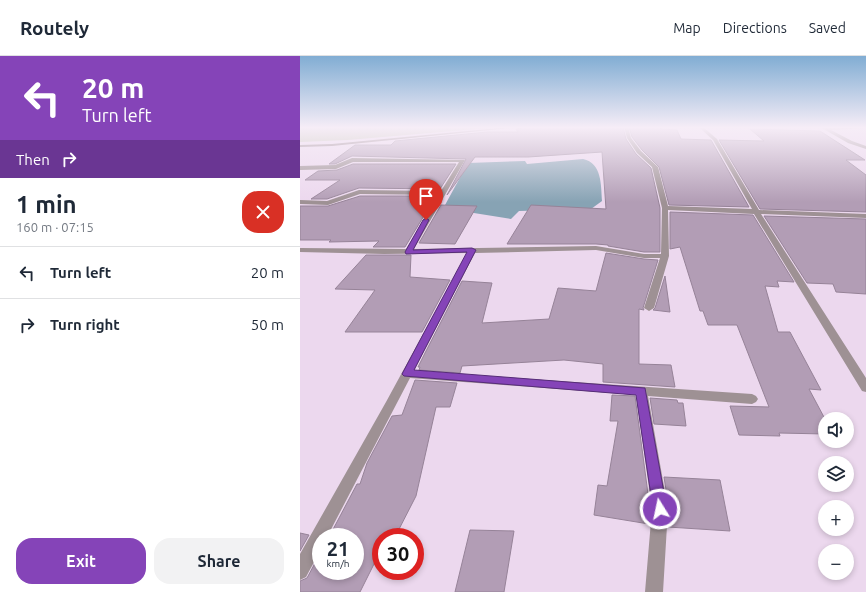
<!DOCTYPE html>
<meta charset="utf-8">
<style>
body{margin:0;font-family:Ubuntu,sans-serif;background:#f2f2f3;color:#1f2937;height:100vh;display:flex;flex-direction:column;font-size:15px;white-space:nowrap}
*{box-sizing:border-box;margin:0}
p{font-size:13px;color:#747a83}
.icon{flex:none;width:22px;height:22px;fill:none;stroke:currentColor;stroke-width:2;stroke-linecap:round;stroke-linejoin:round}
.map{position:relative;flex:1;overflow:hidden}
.details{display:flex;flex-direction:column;background:#fff;width:300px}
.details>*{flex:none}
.banner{background:#8544b8;color:#fff;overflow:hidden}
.fabs{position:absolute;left:518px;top:356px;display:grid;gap:8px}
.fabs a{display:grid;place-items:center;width:36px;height:36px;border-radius:50%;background:#fff;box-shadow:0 2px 6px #0003;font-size:20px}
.speed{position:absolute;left:12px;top:472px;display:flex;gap:8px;font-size:20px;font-weight:700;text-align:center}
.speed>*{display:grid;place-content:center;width:52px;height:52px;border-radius:50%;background:#fff;box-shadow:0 2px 6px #0003;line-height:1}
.speed small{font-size:10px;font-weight:400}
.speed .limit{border:6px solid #d22;background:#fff;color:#111}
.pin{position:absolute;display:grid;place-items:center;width:34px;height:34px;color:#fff;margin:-41px -17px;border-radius:50% 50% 50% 0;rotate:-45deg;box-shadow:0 0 4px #0007}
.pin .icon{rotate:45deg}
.me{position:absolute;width:44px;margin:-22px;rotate:350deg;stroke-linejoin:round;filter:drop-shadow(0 0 3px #0008)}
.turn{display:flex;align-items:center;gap:14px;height:84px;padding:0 16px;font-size:18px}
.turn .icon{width:52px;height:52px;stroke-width:2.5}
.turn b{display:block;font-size:28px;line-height:34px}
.then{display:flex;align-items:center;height:38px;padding:0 16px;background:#0003;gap:8px;font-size:15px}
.round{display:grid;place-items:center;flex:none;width:42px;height:42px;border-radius:16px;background:#f2f2f3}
.head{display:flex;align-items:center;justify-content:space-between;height:68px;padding:0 16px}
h1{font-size:24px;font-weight:700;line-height:30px}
.action{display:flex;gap:8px;margin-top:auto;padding:8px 16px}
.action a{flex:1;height:46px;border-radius:16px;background:#8544b8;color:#fff;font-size:16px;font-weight:700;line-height:46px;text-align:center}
.action a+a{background:#f2f2f3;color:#1f2937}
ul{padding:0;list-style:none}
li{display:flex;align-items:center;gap:12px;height:52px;padding:0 16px;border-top:1px solid #e0e1e3}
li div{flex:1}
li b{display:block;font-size:15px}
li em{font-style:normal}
header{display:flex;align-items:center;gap:24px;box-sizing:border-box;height:56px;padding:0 20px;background:#fff;border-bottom:1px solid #e0e1e3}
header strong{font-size:19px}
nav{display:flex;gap:22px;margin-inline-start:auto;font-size:14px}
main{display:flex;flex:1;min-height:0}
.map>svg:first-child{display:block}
</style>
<header>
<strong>Routely</strong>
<nav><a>Map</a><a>Directions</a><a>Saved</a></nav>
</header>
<main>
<section class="details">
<div class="banner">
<div class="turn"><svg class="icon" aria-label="left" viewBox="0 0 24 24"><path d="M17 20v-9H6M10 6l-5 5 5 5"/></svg><div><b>20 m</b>Turn left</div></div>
<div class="then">Then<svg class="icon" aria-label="right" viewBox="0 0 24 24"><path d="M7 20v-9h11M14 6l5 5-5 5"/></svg></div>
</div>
<div class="head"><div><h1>1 min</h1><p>160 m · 07:15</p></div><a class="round" style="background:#d93025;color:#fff"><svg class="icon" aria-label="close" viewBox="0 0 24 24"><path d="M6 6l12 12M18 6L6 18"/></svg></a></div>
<ul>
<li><svg class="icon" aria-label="left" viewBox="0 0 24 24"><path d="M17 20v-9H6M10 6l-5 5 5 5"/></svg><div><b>Turn left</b></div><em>20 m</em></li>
<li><svg class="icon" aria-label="right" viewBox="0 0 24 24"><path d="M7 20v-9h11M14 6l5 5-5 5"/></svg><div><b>Turn right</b></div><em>50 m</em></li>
</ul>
<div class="action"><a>Exit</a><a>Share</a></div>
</section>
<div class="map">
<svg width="566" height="536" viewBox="0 0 566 536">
<rect width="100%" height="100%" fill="#ecd8ee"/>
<path fill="#b8bda1" d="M 0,71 L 199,71 L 48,84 L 0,86 Z"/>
<path fill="#87a3b4" d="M 283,103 C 302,107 301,129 302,145 L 291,153 L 219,155 L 211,163 L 155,154 L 145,149 L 168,107 L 225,105 L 227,108 Z"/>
<g fill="#b29db5" stroke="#968398">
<path d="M 222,71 L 323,71 L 326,83 L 336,98 L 351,112 L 360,152 L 360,196 L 344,196 L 308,190 L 308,189 L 296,188 L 207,188 L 231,149 L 306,153 L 302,96 L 228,101 L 175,101 L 147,139 L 166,103 L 52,100 L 35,108 L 29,108 L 55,89 L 91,89 L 95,85 L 187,76 L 218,76 L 216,73 L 221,72 Z"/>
<path d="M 329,71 L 361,71 L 361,73 L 377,74 L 381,83 L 411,84 L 449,151 L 369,149 L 359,111 L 342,94 L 332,81 Z"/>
<path d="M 450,73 L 520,75 L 565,104 L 546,104 L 566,119 L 566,156 L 460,153 L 419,84 L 464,85 Z"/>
<path d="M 53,108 L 156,108 L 140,133 L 59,132 L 27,143 L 11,143 L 40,124 L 5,124 L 18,115 L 37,114 Z"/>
<path d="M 60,140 L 136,140 L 105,191 L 73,191 L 79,185 L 29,186 L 31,184 L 0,184 L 0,150 L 28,150 Z"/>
<path d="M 141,149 L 177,150 L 155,188 L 119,187 Z"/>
<path d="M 370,156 L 453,159 L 494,226 L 477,225 L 479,231 L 465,230 L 478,276 L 490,276 L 521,334 L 509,333 L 525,363 L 525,378 L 479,377 L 480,380 L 439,379 L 430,350 L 469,351 L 437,269 L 408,269 L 403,255 L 400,255 L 380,191 L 370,193 Z"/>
<path d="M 464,160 L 566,163 L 566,238 L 536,236 L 533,228 L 507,227 Z"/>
<path d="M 306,197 L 344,203 L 358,204 L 343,252 L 344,254 L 339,253 L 339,308 L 371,309 L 375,331 L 303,326 L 303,308 L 264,304 L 162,310 L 160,317 L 119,314 L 120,311 L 118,311 L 125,297 L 162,225 L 192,227 L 182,267 L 249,263 L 258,232 L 296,235 Z"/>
<path d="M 66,199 L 111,199 L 110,221 L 150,224 L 122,276 L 45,276 L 75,234 L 35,233 Z"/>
<path d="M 365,220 L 370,256 L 353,254 L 355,252 Z"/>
<path d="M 115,324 L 157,327 L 150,351 L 136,351 L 116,440 L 95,481 L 81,481 L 81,494 L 60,536 L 0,536 L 0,525 L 7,522 L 21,496 L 21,515 L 55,515 L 55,481 L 29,481 L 57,428 L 60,428 L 67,407 L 92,360 L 102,359 Z"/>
<path d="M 312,339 L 335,340 L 350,453 L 349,468 L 294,459 L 298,429 L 307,430 L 318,365 L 310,365 Z"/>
<path d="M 350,342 L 377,344 L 378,347 L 383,347 L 386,370 L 354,368 Z"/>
<path d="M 364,421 L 420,424 L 430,475 L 368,471 L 369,453 Z"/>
<path d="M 170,474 L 214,475 L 204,536 L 155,536 Z"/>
<path d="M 0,477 L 9,479 L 0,495 Z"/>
</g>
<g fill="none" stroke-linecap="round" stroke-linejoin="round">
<g fill="#9e9194" fill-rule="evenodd">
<path d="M 324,71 L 328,71 L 331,82 L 341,95 L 358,111 L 368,150 L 452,153 L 413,84 L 399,71 L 403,71 L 417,83 L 459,154 L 566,158 L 566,162 L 461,158 L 566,322 L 566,336 L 562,335 L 454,158 L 368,154 L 369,200 L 354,252 L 349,255 L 344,252 L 360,202 L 344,202 L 296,194 L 175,197 L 114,315 L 452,338 L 456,340 L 458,343 L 456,346 L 452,348 L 348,340 L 368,453 L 363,536 L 345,536 L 352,453 L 336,339 L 110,322 L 27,481 L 21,481 L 21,493 L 6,521 L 0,524 L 0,498 L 86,346 L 167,197 L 84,198 L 0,196 L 0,192 L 106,193 L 139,139 L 60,138 L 28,149 L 0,148 L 0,144 L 27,145 L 59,134 L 141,135 L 159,106 L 53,106 L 36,113 L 0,114 L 0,110 L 35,109 L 52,102 L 165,104 L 114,193 L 296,190 L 344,198 L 361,198 L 362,152 L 352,111 L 337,97 L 327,82 Z"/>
<path d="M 520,71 L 566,71 L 566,72 L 531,74 L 552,85 L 566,90 L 566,93 L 548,87 Z"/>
</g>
<path fill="#7f6c71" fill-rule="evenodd" d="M 209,71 L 221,71 L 32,90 L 0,91 L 0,89 L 32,88 Z"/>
</g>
<linearGradient id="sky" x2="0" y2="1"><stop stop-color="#81add3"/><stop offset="0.49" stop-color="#f6edf7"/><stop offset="1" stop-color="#f6edf7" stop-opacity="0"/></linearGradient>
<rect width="566" height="146" fill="url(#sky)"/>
<path fill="#8544b8" stroke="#562c78" d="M 126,162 L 129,164 L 113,194 L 172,192 L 176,194 L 114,314 L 345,332 L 367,453 L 365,457 L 360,459 L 355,457 L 353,453 L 336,339 L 104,320 L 102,318 L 167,196 L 106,198 L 105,196 L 123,164 Z"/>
</svg>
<div class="fabs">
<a><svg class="icon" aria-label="sound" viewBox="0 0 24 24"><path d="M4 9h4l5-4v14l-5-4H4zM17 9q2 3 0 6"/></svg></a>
<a><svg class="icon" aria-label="layers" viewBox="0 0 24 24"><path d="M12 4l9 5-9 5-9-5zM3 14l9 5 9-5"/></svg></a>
<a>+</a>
<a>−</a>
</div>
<div class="speed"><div>21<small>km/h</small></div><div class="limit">30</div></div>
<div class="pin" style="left:126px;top:164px;background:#d93025"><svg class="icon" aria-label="arrive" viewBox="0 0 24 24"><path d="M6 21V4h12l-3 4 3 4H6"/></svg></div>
<svg class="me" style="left:360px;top:453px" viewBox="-20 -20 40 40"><circle r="17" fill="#8544b8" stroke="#fff" stroke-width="3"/><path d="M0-11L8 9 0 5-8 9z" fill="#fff"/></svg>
</div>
</main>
